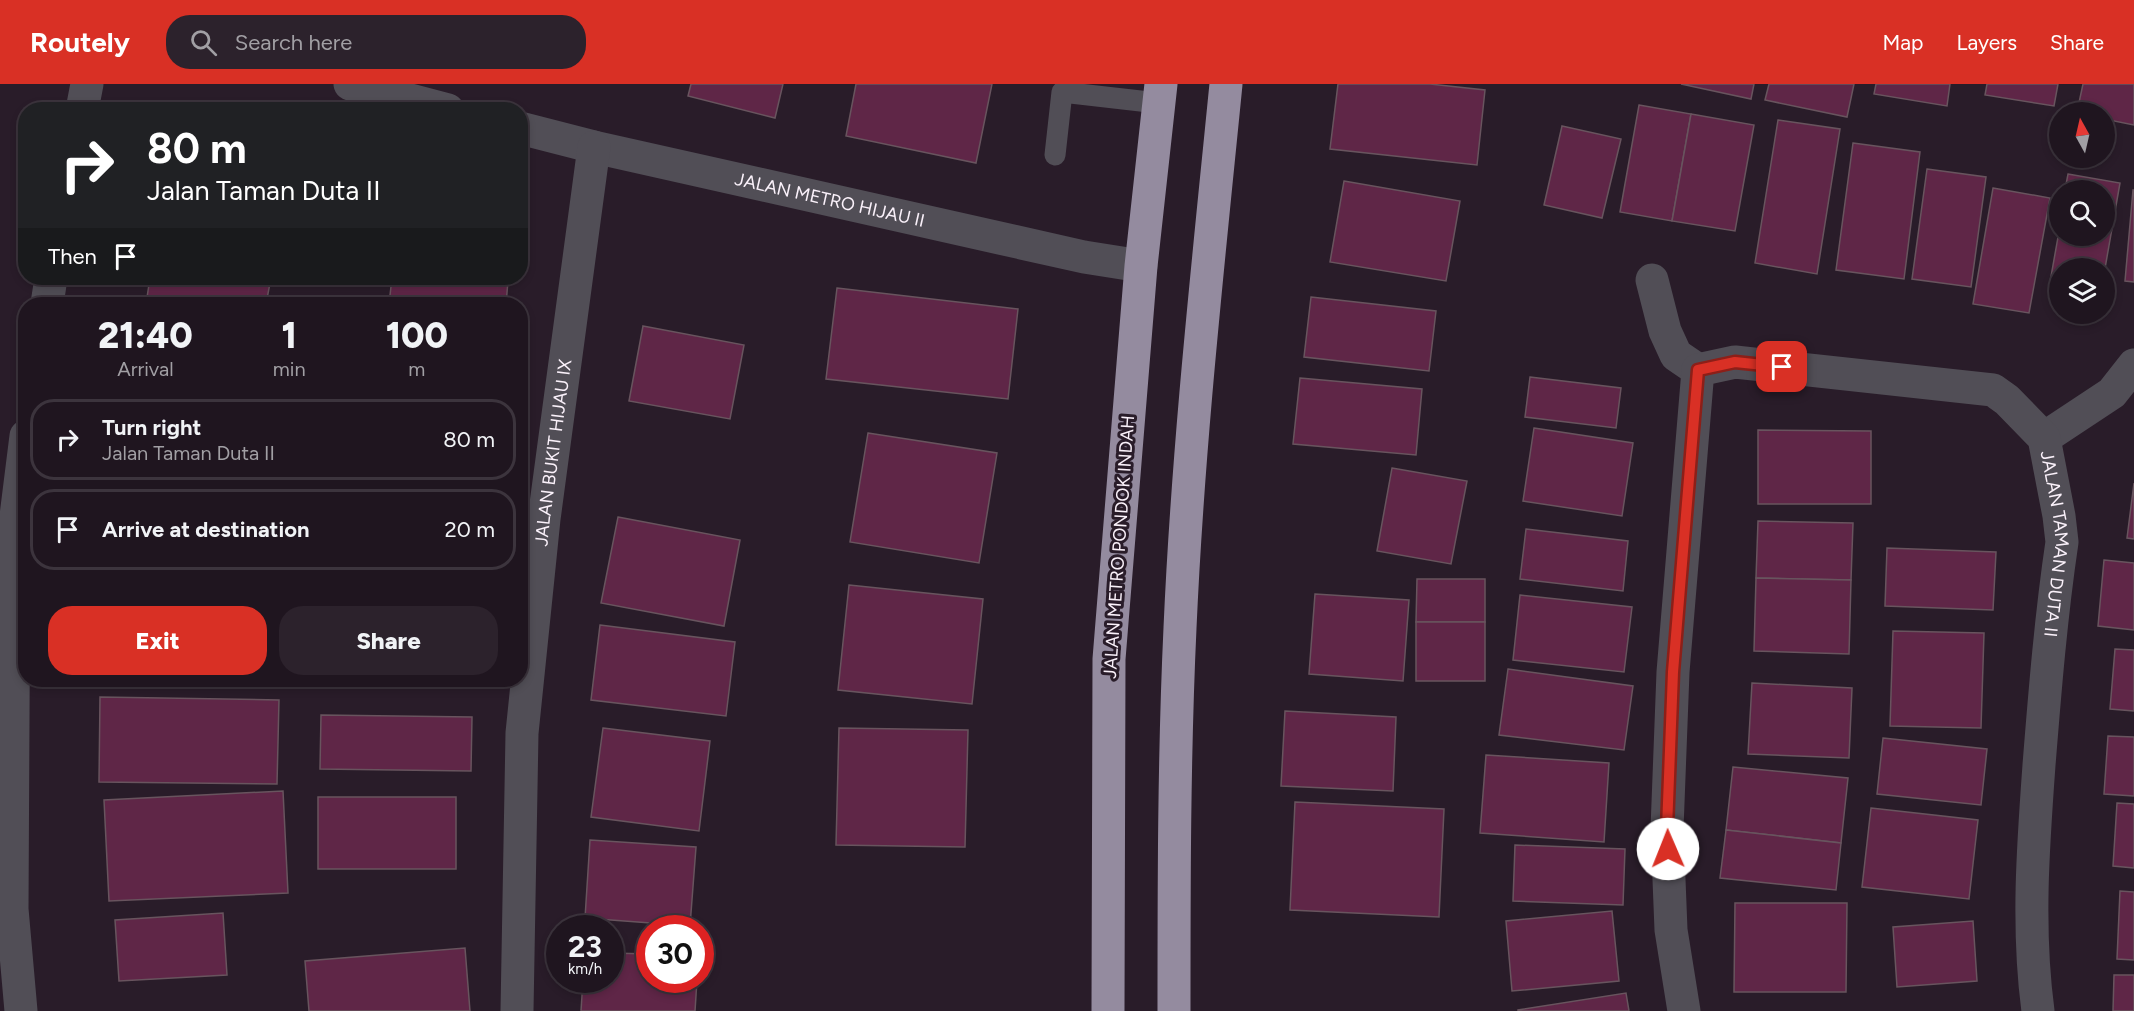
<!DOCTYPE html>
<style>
body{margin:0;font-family:Figtree,sans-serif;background:#2c222c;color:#f1f3f6;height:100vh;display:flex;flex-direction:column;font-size:22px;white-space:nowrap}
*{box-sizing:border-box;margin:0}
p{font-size:20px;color:#a19fa4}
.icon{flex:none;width:33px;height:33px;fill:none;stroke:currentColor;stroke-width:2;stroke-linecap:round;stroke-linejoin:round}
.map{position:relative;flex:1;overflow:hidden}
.side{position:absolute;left:18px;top:213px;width:510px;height:390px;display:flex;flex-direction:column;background:#1f151f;border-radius:24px;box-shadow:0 3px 9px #0003,0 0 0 2px #3c343d}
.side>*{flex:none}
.top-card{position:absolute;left:18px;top:18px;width:510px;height:183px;border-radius:24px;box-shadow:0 3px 9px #0003,0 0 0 2px #3c343d;background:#202124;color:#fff;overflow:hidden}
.needle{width:39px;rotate:352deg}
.controls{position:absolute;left:2049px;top:18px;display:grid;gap:12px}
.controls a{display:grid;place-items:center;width:66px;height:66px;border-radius:50%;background:#1f151f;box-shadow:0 3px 9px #0003,0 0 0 2px #3c343d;font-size:30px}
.speed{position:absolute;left:546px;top:831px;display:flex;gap:12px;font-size:30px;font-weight:700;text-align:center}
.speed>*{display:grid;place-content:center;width:78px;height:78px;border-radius:50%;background:#1f151f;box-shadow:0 3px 9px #0003,0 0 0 2px #3c343d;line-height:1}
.speed small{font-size:15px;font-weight:400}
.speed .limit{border:9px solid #d22;background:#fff;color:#111}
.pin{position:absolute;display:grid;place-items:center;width:51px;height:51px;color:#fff;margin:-26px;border-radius:12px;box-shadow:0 3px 9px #0006}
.me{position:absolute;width:66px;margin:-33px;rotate:359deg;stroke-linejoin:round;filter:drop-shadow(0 0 4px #0008)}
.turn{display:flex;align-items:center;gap:21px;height:126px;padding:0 30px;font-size:27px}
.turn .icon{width:78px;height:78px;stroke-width:2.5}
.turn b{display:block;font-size:42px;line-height:51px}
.then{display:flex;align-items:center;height:57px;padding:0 30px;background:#0003;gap:12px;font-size:22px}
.eta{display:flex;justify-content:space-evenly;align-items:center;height:102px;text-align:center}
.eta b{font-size:36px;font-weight:800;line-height:42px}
.cta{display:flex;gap:12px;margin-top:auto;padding:12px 30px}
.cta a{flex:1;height:69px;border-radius:24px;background:#d93025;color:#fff;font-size:24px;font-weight:800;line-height:69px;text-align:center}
.cta a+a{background:#2c222c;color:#f1f3f6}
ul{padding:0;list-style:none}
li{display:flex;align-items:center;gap:18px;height:81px;margin:0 12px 9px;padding:0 18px;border:3px solid #3c343d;border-radius:24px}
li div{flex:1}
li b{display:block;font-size:22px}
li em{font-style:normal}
header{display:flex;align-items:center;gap:36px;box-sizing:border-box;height:84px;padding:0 30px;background:#d93025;color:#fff}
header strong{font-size:28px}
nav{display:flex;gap:33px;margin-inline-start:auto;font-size:21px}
.search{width:420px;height:54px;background:#2c222c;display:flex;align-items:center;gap:15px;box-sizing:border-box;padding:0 21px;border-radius:24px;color:#a19fa4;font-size:22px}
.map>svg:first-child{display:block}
</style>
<header>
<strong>Routely</strong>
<div class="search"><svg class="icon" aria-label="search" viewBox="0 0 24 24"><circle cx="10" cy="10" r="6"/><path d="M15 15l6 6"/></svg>Search here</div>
<nav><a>Map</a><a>Layers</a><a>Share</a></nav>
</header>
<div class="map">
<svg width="2134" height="927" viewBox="0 0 2134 927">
<rect width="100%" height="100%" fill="#291c29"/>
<g fill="#5f2647" stroke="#68545e" stroke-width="1.5">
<path d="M 691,0 L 783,0 L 775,34 L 688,12 Z"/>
<path d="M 856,0 L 992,0 L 976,79 L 846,52 Z"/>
<path d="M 1338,0 L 1430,0 L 1485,6 L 1477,81 L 1330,65 Z"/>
<path d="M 1681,0 L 1754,0 L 1751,15 Z"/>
<path d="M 1769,0 L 1854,0 L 1847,33 L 1765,16 Z"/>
<path d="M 1876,0 L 1950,0 L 1947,22 L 1874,10 Z"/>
<path d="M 1987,0 L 2058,0 L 2054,22 L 1985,11 Z"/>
<path d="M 2083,0 L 2134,0 L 2134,41 L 2104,35 L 2104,28 L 2077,28 Z"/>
<path d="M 1639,21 L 1691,30 L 1672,137 L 1620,128 Z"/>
<path d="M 1691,30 L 1754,41 L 1735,147 L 1672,137 Z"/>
<path d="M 1778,36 L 1840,45 L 1817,190 L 1755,179 Z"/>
<path d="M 1562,42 L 1621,55 L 1602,134 L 1544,121 Z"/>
<path d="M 1853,59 L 1920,68 L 1904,195 L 1836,186 Z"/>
<path d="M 1927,85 L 1986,93 L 1971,203 L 1912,195 Z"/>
<path d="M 2068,90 L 2120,99 L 2104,190 L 2104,184 L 2060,184 L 2060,199 L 2050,198 L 2060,142 L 2060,152 L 2104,152 L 2104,106 L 2065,106 Z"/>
<path d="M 1344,97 L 1460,117 L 1446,197 L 1330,178 Z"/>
<path d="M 1993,104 L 2050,114 L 2029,229 L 1973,220 Z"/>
<path d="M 2133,106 L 2134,106 L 2134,198 L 2125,197 Z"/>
<path d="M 150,194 L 271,194 L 266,220 L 146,220 Z"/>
<path d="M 392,194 L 472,194 L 508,197 L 506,220 L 389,220 Z"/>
<path d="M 837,204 L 1018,225 L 1008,315 L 826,295 Z"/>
<path d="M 1311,213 L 1436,227 L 1429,287 L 1304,273 Z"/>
<path d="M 643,242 L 744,261 L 730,335 L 629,317 Z"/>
<path d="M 1530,293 L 1621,304 L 1616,344 L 1525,333 Z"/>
<path d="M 1300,294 L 1422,305 L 1416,371 L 1293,360 Z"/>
<path d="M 1534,344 L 1633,359 L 1622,432 L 1523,417 Z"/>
<path d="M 1758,346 L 1871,347 L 1871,420 L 1758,420 Z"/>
<path d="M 868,349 L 997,369 L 979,479 L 850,458 Z"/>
<path d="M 1392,384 L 1467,397 L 1451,480 L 1377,467 Z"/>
<path d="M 2134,399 L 2134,455 L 2127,454 Z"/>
<path d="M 618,433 L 740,456 L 724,542 L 601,519 Z"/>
<path d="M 1758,437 L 1853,439 L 1851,496 L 1756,494 Z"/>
<path d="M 1526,445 L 1628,457 L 1623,507 L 1520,495 Z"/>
<path d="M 1887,464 L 1996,468 L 1993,526 L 1885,522 Z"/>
<path d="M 2104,476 L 2134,479 L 2134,546 L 2098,542 Z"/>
<path d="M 1756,494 L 1851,496 L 1849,570 L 1754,567 Z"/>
<path d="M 1417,495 L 1485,495 L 1485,538 L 1416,538 Z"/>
<path d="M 849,501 L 983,515 L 972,620 L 838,606 Z"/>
<path d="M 1315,510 L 1409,516 L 1403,597 L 1309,590 Z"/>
<path d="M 1520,511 L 1632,523 L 1624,588 L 1513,576 Z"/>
<rect x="1416" y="538" width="69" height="59"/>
<path d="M 600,541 L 735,558 L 726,632 L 591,616 Z"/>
<path d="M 1893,547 L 1984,549 L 1981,644 L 1890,642 Z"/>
<path d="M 2115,565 L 2134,566 L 2134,627 L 2110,625 Z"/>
<path d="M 1508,585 L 1633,602 L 1624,666 L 1499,651 Z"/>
<path d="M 1752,599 L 1852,604 L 1849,674 L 1748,670 Z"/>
<path d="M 100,613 L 279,616 L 277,700 L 99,698 Z"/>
<path d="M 1285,627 L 1396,633 L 1393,707 L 1281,702 Z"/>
<path d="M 321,631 L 472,633 L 471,687 L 320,685 Z"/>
<path d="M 603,644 L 710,657 L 699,747 L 591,733 Z"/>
<path d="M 839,644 L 968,646 L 965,763 L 836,761 Z"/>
<path d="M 2108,652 L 2134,653 L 2134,712 L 2104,710 Z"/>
<path d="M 1883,654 L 1987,665 L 1981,721 L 1877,710 Z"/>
<path d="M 1486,671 L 1609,679 L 1604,758 L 1480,749 Z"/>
<path d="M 1733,683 L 1848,694 L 1841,759 L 1726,746 Z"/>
<path d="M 283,707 L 288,809 L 109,817 L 104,716 Z"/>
<rect x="318" y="713" width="138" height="72"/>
<path d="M 1295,718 L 1444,725 L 1439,833 L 1290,826 Z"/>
<path d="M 2117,719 L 2134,720 L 2134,784 L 2113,782 Z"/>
<path d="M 1871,724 L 1978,736 L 1969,815 L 1862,803 Z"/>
<path d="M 1726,746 L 1841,759 L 1836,806 L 1720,794 Z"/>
<path d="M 590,756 L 696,763 L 690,842 L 585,834 Z"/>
<path d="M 1515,761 L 1625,765 L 1623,821 L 1513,817 Z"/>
<path d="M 2120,807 L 2134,808 L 2134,876 L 2117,875 Z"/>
<path d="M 1735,819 L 1847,819 L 1846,908 L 1734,908 Z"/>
<path d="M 1612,827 L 1619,897 L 1512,907 L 1506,837 Z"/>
<path d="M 223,829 L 227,891 L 119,897 L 115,836 Z"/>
<path d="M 1973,837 L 1977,897 L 1897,903 L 1893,843 Z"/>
<path d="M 465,864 L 470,927 L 309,927 L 305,877 Z"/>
<path d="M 610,869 L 650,870 L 650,896 L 697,896 L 695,927 L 581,927 L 583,896 L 610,896 Z"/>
<path d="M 2114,891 L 2134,891 L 2134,927 L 2113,927 Z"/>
<path d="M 1626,909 L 1629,927 L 1518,927 L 1518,926 Z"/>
</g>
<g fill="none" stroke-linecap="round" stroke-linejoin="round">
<path stroke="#514e56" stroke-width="21" d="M 1055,71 L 1062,8 L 1158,19"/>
<g stroke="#514e56" stroke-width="33">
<path d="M 350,0 L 448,26"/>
<path d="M 82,26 L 87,0"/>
<path id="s1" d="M 520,44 L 594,63 L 1084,173 L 1141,182"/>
<path d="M 1652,196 L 1665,247 L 1676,271 L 1698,286"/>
<path d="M 47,220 L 51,194"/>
<path d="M 2044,354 L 2112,309 L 2134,281"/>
<path d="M 21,927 L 12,825 L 14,448 L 26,352"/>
<path id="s2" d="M 517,927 L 522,649 L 544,435 L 594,63"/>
<path id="s3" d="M 1684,927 L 1671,846 L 1667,745 L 1673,588 L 1698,286 L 1735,278 L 1993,306 L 2007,316 L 2044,354 L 2059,432 L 2062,458 C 2051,532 2045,606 2039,681 C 2033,763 2027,845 2038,927"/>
</g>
<g stroke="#948b9f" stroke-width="33">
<path d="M 1108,927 L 1109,575 L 1141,182 L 1161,0"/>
<path d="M 1174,927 C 1174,800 1174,672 1180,544 C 1188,362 1208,181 1226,0"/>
</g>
</g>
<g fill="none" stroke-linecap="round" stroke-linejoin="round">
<defs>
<path id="route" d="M 1668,765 L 1667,745 L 1673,588 L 1698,286 L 1735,278 L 1782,283"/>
</defs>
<use href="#route" stroke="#8d1f18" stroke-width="15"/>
<use href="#route" stroke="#d93025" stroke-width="10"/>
</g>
<g text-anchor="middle" stroke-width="6" stroke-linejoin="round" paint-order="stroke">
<g font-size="18" fill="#faf1fa" stroke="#291c29">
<text dy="6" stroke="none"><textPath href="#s1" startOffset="318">JALAN METRO HIJAU II</textPath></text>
<text dy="6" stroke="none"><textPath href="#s2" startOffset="560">JALAN BUKIT HIJAU IX</textPath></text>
<text dy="6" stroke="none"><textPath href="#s3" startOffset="1118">JALAN TAMAN DUTA II</textPath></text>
<text transform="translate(1119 463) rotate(-86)" y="6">JALAN METRO PONDOK INDAH</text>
</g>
</g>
</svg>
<div class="controls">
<a><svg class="needle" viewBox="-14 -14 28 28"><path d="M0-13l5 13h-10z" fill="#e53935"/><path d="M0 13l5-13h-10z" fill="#a19fa4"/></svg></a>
<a><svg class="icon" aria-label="search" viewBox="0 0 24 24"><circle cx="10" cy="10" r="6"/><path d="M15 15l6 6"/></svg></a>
<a><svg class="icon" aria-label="layers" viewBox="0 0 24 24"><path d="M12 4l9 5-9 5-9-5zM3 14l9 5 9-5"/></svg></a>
</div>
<div class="speed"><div>23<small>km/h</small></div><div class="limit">30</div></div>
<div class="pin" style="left:1782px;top:283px;background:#d93025"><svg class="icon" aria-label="arrive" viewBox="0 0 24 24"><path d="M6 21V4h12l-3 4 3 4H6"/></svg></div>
<svg class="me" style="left:1668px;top:765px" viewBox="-20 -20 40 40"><circle r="19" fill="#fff"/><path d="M0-13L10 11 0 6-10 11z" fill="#d93025"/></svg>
<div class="top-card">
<div class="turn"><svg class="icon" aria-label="right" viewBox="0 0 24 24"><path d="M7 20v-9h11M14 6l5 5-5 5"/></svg><div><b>80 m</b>Jalan Taman Duta II</div></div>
<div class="then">Then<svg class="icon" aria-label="arrive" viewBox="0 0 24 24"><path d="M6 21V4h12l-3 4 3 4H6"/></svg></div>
</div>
<section class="side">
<div class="eta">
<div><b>21:40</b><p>Arrival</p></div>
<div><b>1</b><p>min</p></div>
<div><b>100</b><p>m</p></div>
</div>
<ul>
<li><svg class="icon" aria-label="right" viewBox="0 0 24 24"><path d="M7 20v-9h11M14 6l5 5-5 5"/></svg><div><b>Turn right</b><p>Jalan Taman Duta II</p></div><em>80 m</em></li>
<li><svg class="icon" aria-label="arrive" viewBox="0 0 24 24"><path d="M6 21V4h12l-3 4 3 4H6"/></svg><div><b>Arrive at destination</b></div><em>20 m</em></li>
</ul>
<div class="cta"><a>Exit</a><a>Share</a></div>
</section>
</div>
